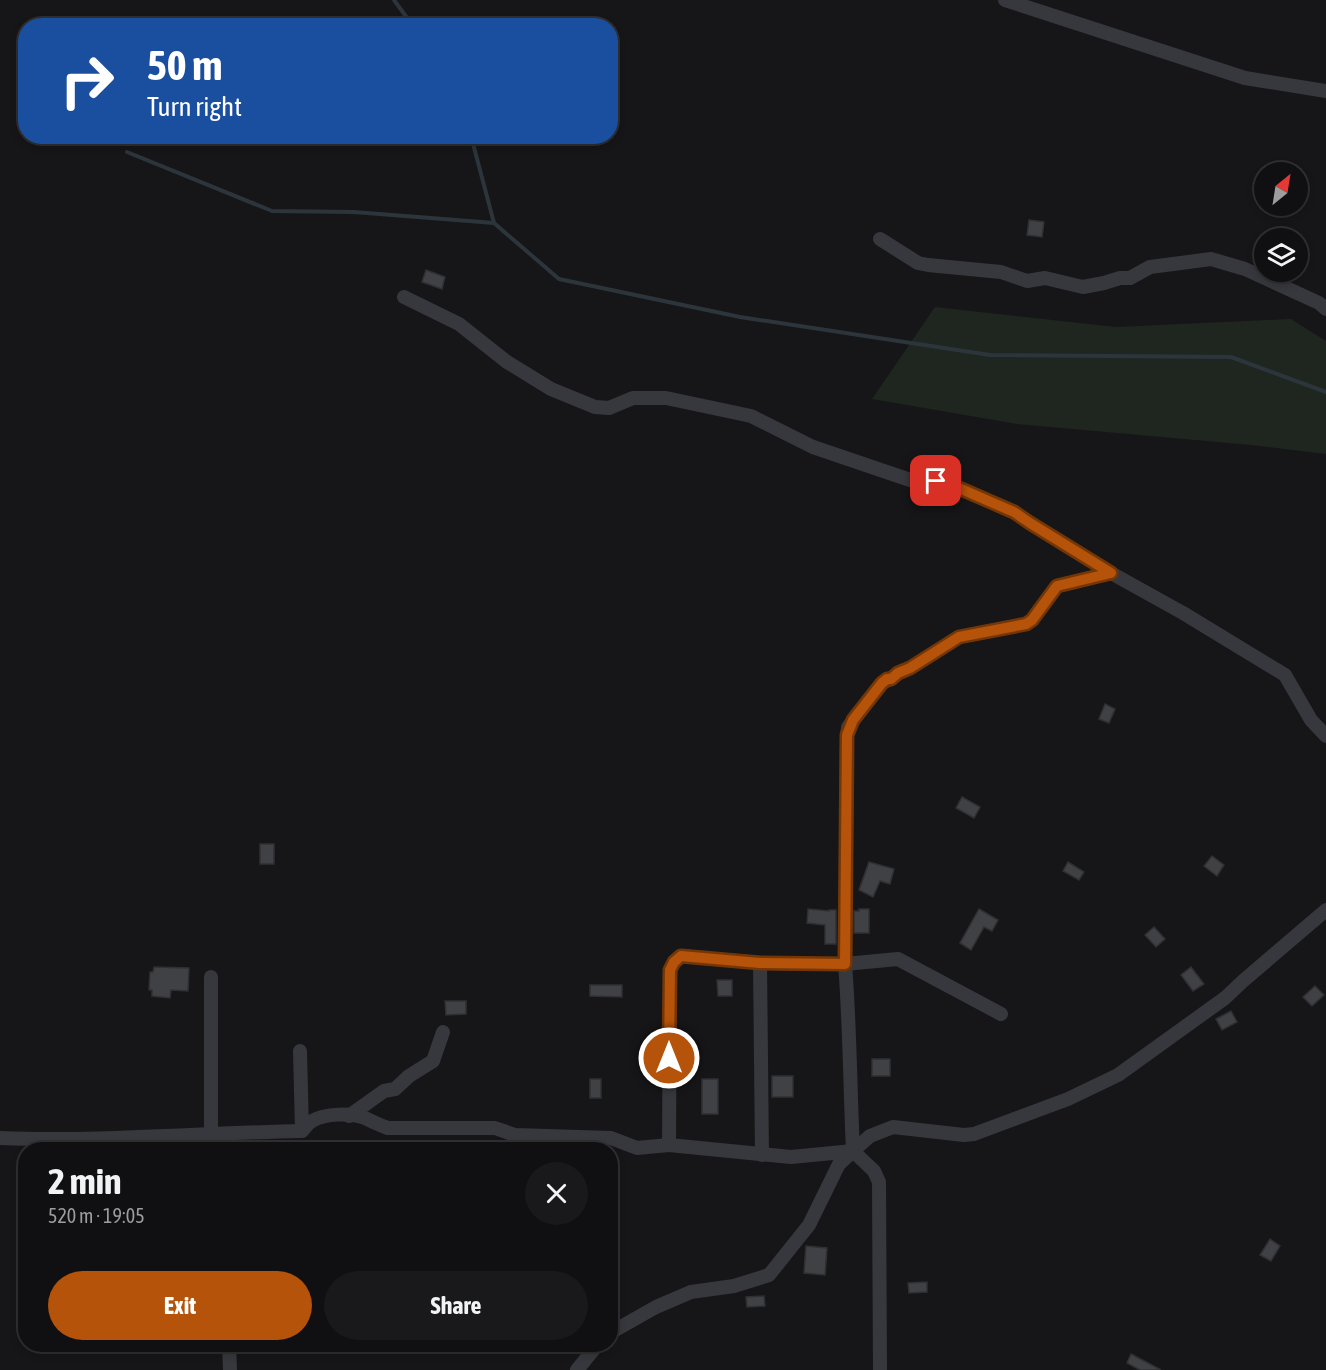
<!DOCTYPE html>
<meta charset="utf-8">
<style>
body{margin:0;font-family:"Asap Condensed",sans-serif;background:#19191b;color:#f1f3f6;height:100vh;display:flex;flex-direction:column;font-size:22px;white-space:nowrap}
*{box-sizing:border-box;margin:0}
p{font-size:20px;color:#9c9d9f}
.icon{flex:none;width:33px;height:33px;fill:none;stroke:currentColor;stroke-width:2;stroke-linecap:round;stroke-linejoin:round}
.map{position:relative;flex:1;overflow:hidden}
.details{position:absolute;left:18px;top:1142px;width:600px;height:210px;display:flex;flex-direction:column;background:#101012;border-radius:24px;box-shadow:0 3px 9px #0003,0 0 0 2px #303032}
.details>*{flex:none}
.guide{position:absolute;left:18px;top:18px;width:600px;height:126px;border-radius:24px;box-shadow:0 3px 9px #0003,0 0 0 2px #303032;background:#1a4fa0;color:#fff;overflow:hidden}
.needle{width:39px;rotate:30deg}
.fabs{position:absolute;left:1254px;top:162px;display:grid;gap:12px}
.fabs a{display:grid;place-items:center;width:54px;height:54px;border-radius:50%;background:#101012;box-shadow:0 3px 9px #0003,0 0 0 2px #303032;font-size:30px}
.pin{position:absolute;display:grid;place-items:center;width:51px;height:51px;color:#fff;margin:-26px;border-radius:12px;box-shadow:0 3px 9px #0006}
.me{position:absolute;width:66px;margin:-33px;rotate:0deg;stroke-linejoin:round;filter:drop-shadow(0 0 4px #0008)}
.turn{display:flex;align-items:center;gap:21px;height:126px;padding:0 30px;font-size:27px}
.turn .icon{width:78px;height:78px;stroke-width:2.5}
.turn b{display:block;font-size:42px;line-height:51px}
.round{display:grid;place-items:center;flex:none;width:63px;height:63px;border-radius:32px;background:#19191b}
.overview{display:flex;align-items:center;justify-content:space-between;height:102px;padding:0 30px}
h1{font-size:36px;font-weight:700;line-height:45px}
.cta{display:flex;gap:12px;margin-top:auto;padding:12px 30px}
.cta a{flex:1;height:69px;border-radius:36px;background:#b45309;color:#fff;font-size:24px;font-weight:700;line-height:69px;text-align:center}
.cta a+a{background:#19191b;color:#f1f3f6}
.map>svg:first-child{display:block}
</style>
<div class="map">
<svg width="1326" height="1370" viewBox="0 0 1326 1370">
<rect width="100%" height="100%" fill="#161618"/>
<path fill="#1e261f" d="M 935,307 L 1116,327 L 1291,319 L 1326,341 L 1326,454 L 1251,445 L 1017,424 L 872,399 Z"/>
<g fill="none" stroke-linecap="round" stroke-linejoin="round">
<g stroke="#2c353c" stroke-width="4">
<path d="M 394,0 L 413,26"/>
<path d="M 471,136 L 494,223 L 559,279 L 740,317 L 990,355 L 1231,357 L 1326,392"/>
<path d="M 127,152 L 272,211 L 354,212 L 494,223"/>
</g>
</g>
<g fill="#404145" stroke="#303034" stroke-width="1.5">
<path d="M 1029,220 L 1044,222 L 1042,237 L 1027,235 Z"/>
<path d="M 426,270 L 445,277 L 442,289 L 422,282 Z"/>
<path d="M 1105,704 L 1115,709 L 1109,723 L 1099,719 Z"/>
<path d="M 962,797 L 980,807 L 974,818 L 956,808 Z"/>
<rect x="260" y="844" width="14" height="20"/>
<path d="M 1212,856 L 1224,865 L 1217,876 L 1204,866 Z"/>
<path d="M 869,862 L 894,869 L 890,884 L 880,881 L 873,897 L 859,890 Z"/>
<path d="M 1068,862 L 1084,872 L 1079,880 L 1063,871 Z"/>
<path d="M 808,909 L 829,911 L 829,910 L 836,910 L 836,944 L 825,944 L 825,925 L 807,923 Z"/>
<path d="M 859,909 L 869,909 L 869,933 L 854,933 L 854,911 L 859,911 Z"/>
<path d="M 979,909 L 998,920 L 992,931 L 984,927 L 971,950 L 960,943 Z"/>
<path d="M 1154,927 L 1165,939 L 1156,947 L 1145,935 Z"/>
<path d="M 154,967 L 189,968 L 188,991 L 171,990 L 170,998 L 152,996 L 152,990 L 149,990 L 150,972 L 153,972 Z"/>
<path d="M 1191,967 L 1204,984 L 1193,991 L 1181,975 Z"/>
<path d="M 717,980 L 732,980 L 732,996 L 718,996 Z"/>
<path d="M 590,985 L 622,985 L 622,997 L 590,996 Z"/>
<path d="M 1315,986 L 1324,995 L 1312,1006 L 1303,997 Z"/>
<path d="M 445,1001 L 466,1001 L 466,1014 L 446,1015 Z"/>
<path d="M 1231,1011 L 1237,1022 L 1222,1030 L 1216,1019 Z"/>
<rect x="872" y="1059" width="18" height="17"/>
<rect x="772" y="1076" width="21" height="21"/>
<rect x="590" y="1079" width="11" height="19"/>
<rect x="702" y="1079" width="16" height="35"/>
<path d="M 1270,1239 L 1280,1246 L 1271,1261 L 1260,1255 Z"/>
<path d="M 806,1246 L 827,1248 L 825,1275 L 804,1273 Z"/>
<path d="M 927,1282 L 927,1292 L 909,1293 L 908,1283 Z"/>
<path d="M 764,1296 L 765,1306 L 747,1307 L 746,1297 Z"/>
<path d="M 1131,1354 L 1161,1370 L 1140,1370 L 1127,1363 Z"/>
</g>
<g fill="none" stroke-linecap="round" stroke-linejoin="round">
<g stroke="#37383d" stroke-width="14">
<path d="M 1005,0 L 1245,78 L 1326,91"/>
<path d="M 880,239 L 918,263 L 928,265 L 1001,272 L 1027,281 L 1045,278 L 1083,287 L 1104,283 L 1120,278 L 1130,278 L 1150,267 L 1211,259 L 1245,269 L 1319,303 L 1326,309"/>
<path d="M 404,297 L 459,324 L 507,362 L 551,389 L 595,407 L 609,408 L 633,398 L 666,398 L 751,416 L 813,447 L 916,482 L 945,482 L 1014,512 L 1030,523 L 1111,573 L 1183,613 L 1285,675 L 1311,720 L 1326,736"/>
<path d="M 760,963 L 762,1155"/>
<path d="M 300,1051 L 302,1131"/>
<path d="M 349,1116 L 384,1091 L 395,1089 L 409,1076 L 433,1061 L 443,1032"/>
<path d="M 0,1138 C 100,1142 201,1133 302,1131 C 305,1128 308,1123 312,1121 C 325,1113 352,1113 365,1118 C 373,1122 379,1125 388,1128 L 495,1128 L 515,1135 L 611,1138 L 637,1148 L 669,1145 L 791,1157 L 853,1151 L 870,1136 L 893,1127 L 964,1135 L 974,1134 L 1068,1099 L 1118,1075 L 1225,998 L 1243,981 L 1326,910"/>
<path d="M 669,1145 L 670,970 L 674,962 L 680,956 L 760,963 L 806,964 L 845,964 L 898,959 L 1001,1014"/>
<path d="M 211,1149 L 211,977"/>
<path d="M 610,1333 L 656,1307 L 691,1292 L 734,1286 L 769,1275 L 809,1225 L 839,1164 L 853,1151"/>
<path d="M 229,1344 L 230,1370"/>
<path d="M 577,1370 L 598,1344"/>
<path d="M 880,1370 L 879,1182 L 874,1171 L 853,1151 C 850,1089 850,1026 845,964 L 847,735 L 848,727 L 882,683 L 891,679 L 898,673 L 910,668 L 959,637 L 1026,624 L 1032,620 L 1057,586 L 1111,573"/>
</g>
</g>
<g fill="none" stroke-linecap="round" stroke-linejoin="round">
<defs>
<path id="route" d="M 669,1058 L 670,970 L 674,962 L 681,956 L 760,963 L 845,964 L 847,735 L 853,720 L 882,683 L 887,679 L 891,679 L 898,673 L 910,668 L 959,637 L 1026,624 L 1032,620 L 1057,586 L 1111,573 L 1030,523 L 1014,512 L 945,482 L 936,481"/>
</defs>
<use href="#route" stroke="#753606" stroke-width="15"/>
<use href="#route" stroke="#b45309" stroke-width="10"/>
</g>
</svg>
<div class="fabs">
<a><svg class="needle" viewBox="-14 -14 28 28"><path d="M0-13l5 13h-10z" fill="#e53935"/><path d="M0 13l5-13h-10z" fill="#9c9d9f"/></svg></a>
<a><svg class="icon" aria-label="layers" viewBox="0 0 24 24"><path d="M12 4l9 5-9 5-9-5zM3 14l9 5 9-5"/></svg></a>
</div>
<div class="pin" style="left:936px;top:481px;background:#d93025"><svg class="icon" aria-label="arrive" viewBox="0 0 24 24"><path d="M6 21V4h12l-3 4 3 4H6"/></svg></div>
<svg class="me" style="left:669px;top:1058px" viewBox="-20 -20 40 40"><circle r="17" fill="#b45309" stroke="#fff" stroke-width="3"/><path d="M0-11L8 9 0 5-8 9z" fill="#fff"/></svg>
<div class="guide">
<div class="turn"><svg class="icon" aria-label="right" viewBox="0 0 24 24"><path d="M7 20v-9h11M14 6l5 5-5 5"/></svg><div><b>50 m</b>Turn right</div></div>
</div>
<section class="details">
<div class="overview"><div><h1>2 min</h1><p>520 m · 19:05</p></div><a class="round"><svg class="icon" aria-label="close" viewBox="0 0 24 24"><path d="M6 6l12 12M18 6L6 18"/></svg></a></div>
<div class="cta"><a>Exit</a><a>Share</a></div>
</section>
</div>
